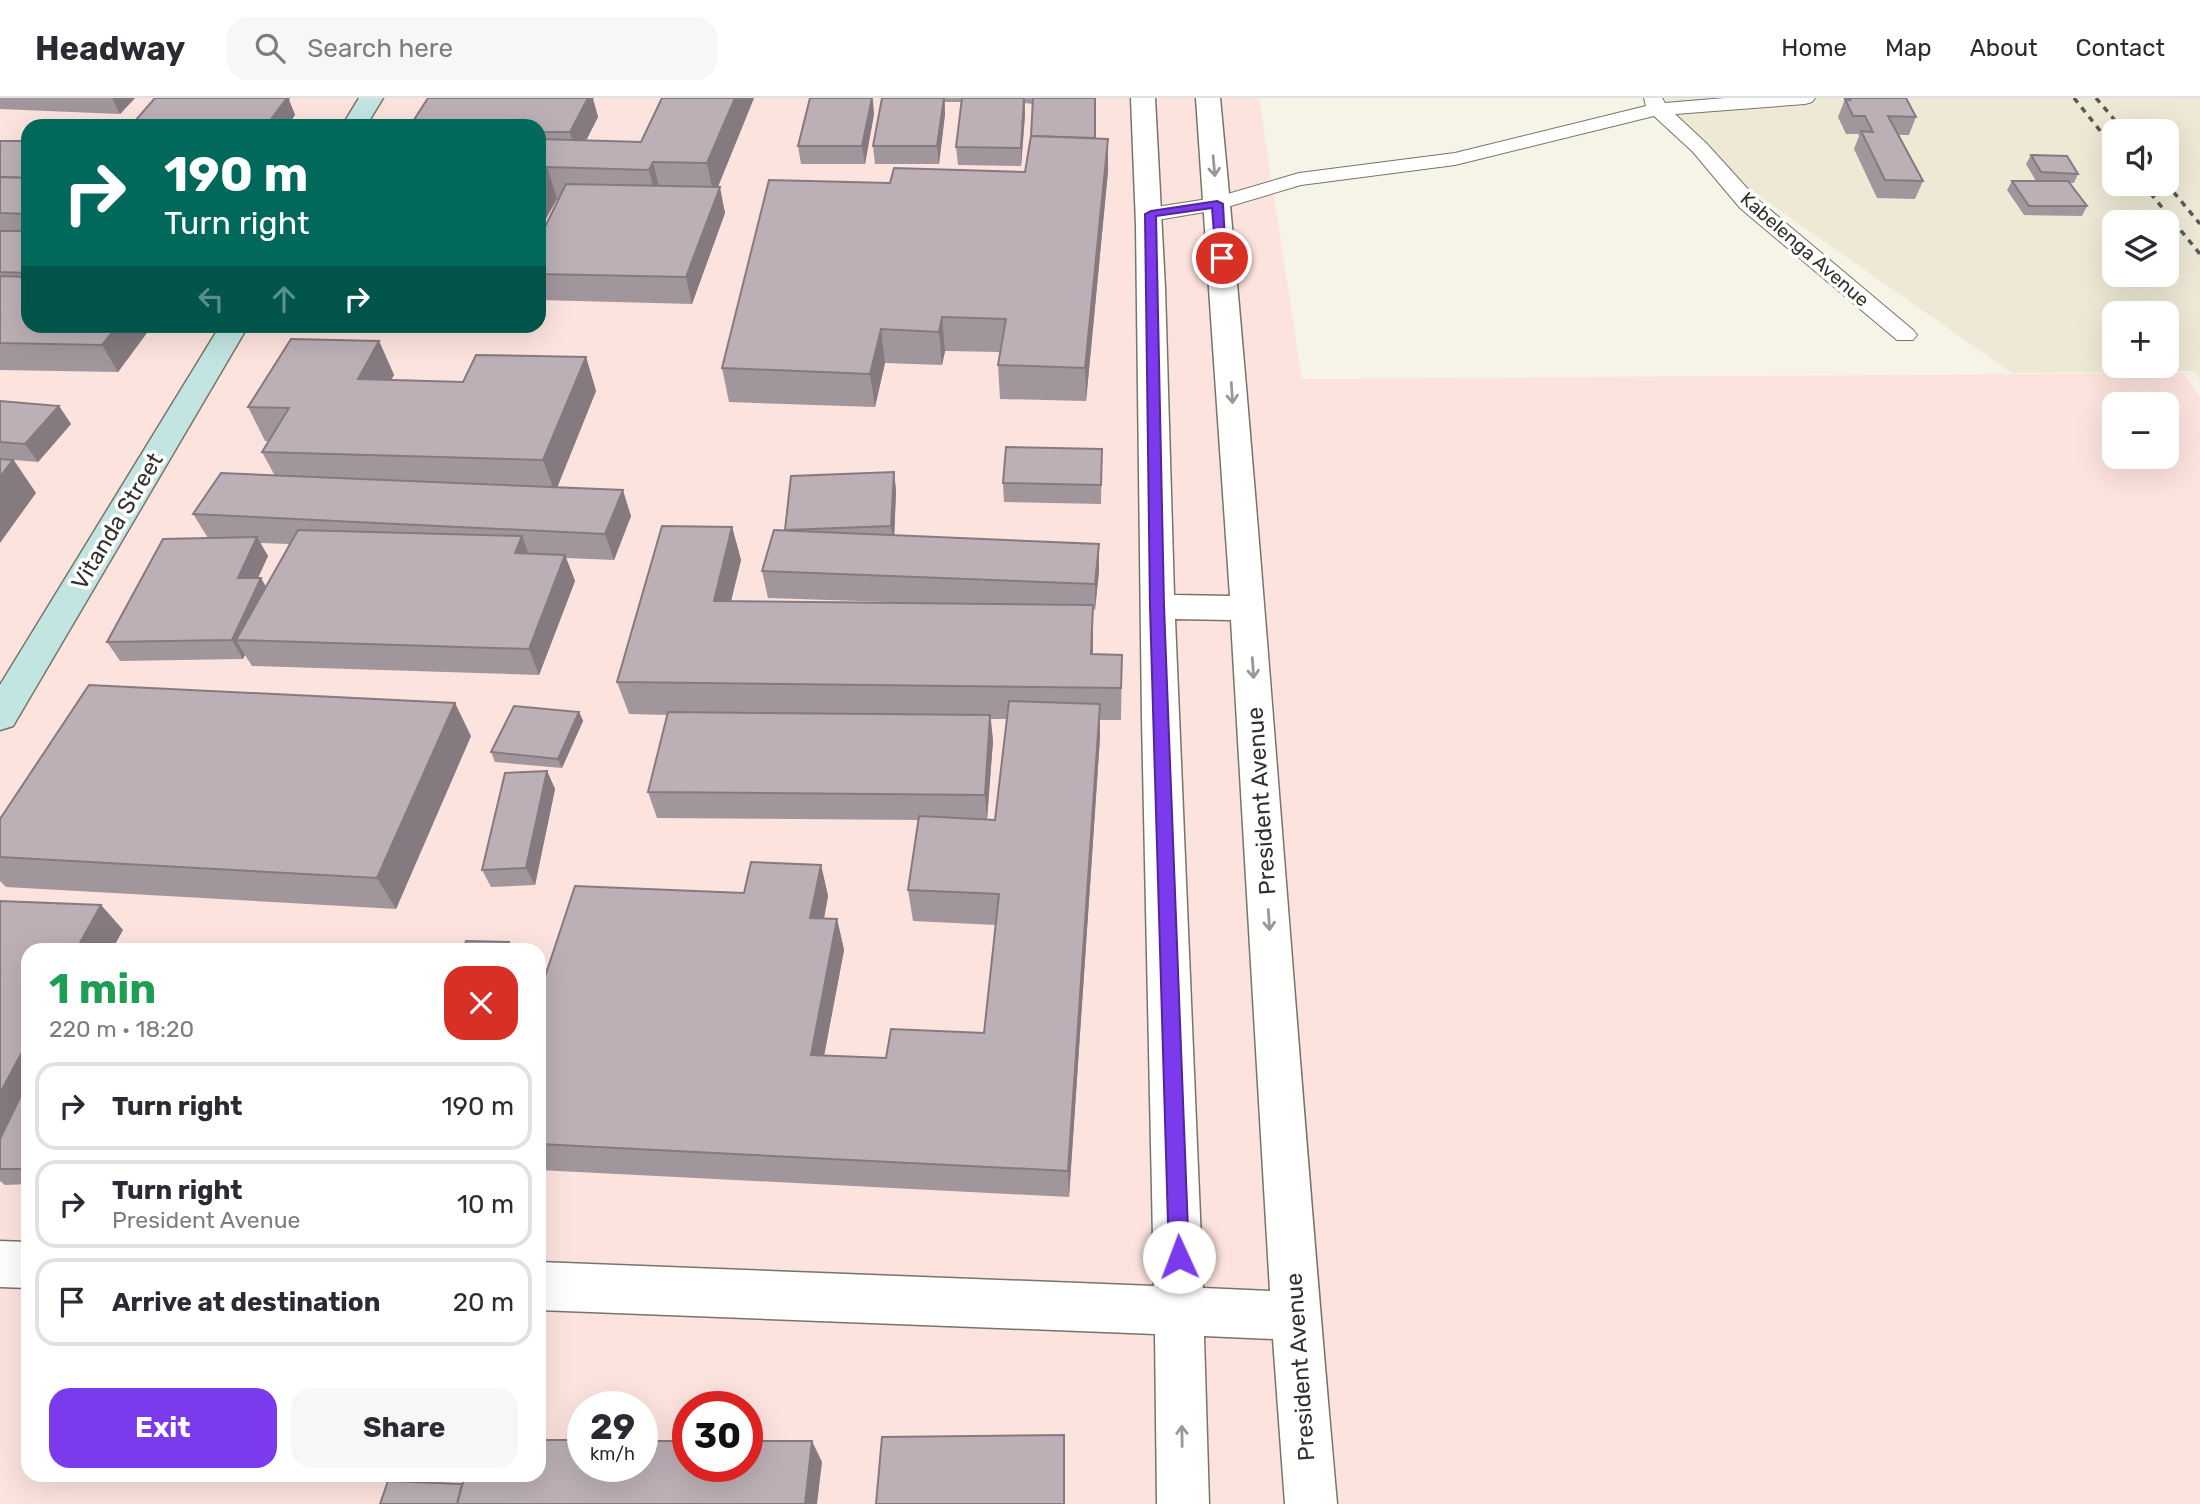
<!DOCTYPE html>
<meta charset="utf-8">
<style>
body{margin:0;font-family:Rubik,sans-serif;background:#f7f7f7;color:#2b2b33;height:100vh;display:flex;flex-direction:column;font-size:26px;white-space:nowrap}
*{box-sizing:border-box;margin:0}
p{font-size:23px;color:#7c7c81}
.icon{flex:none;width:38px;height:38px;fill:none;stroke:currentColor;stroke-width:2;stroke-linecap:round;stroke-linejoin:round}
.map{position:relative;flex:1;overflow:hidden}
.side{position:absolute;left:21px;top:845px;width:525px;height:539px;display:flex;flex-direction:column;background:#fff;border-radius:21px;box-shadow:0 7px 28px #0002}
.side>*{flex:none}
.top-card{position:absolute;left:21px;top:21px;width:525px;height:214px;border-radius:21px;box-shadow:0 7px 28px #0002;background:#00695c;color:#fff;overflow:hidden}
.buttons{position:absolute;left:2102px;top:21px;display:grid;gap:14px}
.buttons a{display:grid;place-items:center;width:77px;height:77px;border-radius:14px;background:#fff;box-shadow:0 7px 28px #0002;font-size:35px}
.speed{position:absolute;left:567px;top:1293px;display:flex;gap:14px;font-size:35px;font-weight:700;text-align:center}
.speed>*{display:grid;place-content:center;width:91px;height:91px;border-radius:50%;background:#fff;box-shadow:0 7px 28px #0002;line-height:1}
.speed small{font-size:18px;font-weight:400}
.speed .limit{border:10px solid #d22;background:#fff;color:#111}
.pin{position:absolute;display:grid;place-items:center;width:60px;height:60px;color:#fff;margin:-30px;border:4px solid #fff;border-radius:50%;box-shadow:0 2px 7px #0007}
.me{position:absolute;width:77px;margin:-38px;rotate:358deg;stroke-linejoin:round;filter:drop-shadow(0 0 5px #0008)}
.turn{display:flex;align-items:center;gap:24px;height:147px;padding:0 28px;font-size:32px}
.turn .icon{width:91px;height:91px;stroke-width:2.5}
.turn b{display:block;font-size:49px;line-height:60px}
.lanes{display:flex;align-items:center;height:66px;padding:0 28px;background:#0003;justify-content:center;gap:35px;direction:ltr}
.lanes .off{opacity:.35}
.round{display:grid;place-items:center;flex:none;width:74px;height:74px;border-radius:21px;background:#f7f7f7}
.summary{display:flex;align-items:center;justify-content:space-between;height:119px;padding:0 28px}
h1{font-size:42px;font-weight:700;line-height:52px;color:#1e9e55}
.primary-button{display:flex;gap:14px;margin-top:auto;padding:14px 28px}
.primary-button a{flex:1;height:80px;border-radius:21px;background:#7c3aed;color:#fff;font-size:28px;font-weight:700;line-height:80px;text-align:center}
.primary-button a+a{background:#f7f7f7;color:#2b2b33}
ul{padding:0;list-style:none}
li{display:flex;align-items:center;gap:21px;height:88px;margin:0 14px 10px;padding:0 14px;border:4px solid #e1e1e2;border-radius:21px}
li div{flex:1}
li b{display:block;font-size:26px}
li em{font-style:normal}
header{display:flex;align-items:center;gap:42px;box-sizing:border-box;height:98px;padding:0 35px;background:#fff;border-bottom:2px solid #e1e1e2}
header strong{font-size:33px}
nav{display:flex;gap:38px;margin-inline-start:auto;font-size:24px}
.search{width:490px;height:63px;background:#f7f7f7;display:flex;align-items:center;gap:18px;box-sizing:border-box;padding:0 24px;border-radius:21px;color:#7c7c81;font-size:26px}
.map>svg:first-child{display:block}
</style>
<header>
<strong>Headway</strong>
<div class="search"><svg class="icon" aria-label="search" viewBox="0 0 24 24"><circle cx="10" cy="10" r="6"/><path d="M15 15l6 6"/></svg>Search here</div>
<nav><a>Home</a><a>Map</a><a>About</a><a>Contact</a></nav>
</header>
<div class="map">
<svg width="2200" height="1406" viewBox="0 0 2200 1406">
<rect width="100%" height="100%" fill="#f6f4e7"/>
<path fill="#fde3de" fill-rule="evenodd" d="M 0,0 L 1259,0 L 1302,281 L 2183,275 L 2200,299 L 2200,1406 L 0,1406 ZM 28,28 L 539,28 L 539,228 L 28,228 ZM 2114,306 L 2166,306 L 2166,359 L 2114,359 ZM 28,852 L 539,852 L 539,1377 L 28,1377 ZM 583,1309 L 642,1309 L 642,1368 L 583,1368 ZM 688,1309 L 747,1309 L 747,1368 L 688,1368 Z"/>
<path fill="#ede9d5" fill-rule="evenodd" d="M 1651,0 L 2200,0 L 2200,281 L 2194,273 L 2012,275 L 1669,35 ZM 2114,33 L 2166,33 L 2166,86 L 2114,86 ZM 2114,124 L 2166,124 L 2166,177 L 2114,177 ZM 2114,215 L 2166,215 L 2166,268 L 2114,268 Z"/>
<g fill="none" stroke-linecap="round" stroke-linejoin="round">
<defs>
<path id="lane" d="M 1644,0 L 1662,0 L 1665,5 L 1725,0 L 1815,0 L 1812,4 L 1805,6 L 1675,16 L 1707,46 L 1756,100 L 1913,232 L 1917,237 L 1913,242 L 1897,242 L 1740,110 L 1693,54 L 1654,18 L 1455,67 L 1301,87 L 1217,112 L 1151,123 L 1143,121 L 1140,116 L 1143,111 L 1214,100 L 1299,75 L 1455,55 L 1646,8 Z"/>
<g id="street">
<path d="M 1131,0 L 1155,0 L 1165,190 L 1174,497 L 1230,498 L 1196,0 L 1220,0 C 1265,469 1295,937 1337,1406 L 1285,1406 L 1273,1241 L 1204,1238 L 1209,1406 L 1157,1406 L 1155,1236 L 539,1212 L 539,1164 L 1154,1188 L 1142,621 L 1136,127 ZM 1175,521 L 1231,522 L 1270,1193 L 1203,1190 Z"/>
<path d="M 0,1143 L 28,1144 L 28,1190 L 0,1189 Z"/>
</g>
<g id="secondary">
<path d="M 359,0 L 383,0 L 366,28 L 342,28 Z"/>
<path d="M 220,228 L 248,228 L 13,628 L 0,632 L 0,587 Z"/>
</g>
</defs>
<use href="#lane" stroke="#777569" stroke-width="2"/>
<use href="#street" stroke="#777569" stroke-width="3"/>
<use href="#secondary" stroke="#777569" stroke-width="3"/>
<use href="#lane" fill="#fff" fill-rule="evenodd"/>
<use href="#street" fill="#fff" fill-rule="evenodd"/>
<use href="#secondary" fill="#c2e5e2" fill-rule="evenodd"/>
<g stroke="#5a5953" stroke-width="3.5" stroke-dasharray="6 6" stroke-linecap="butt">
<path d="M 2074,0 L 2114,50"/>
<path d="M 2096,0 L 2124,33"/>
<path d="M 2166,85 L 2200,126"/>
<path d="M 2143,86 L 2200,156"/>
</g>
</g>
<g fill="#a2969d" fill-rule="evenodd">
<path d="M 0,0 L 135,0 L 120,16 L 0,11 Z"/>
<path d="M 155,0 L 290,0 L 289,2 L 295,17 L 287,28 L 136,28 L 134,24 Z"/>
<path d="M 428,0 L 594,0 L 593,1 L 598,19 L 586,43 L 641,44 L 662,0 L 754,0 L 718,89 L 725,115 L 692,206 L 539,202 L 539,141 L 559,101 L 557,101 L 539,132 L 539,28 Z"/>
<path d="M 810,0 L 873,0 L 874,16 L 865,66 L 801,66 L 798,48 Z"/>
<path d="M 882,0 L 1096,0 L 1095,40 L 1108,41 L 1108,73 L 1086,303 L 1000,301 L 998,267 L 1000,254 L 945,253 L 942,267 L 885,265 L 875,309 L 729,304 L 722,270 L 890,85 L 1025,74 L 1031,38 L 1033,6 L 1025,5 L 1025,17 L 1021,68 L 958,67 L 956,49 L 962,4 L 945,4 L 945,16 L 939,66 L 875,66 L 873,48 Z"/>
<path d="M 1847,0 L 1906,0 L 1916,19 L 1909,37 L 1898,37 L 1923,83 L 1915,101 L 1877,100 L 1854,51 L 1859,38 L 1858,36 L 1846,36 L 1838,19 L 1845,1 L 1846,1 Z"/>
<path d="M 0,43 L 28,43 L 28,228 L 152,228 L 118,274 L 0,272 Z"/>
<path d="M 2031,57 L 2078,76 L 2074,85 L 2069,85 L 2087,108 L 2082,118 L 2024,117 L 2007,92 L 2012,83 L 2036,83 L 2026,66 Z"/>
<path d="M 379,243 L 394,277 L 391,282 L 463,284 L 586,259 L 596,293 L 557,389 L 631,418 L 614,462 L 566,460 L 575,483 L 539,577 L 252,568 L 245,557 L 243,561 L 120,563 L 107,544 L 208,440 L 193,416 L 275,378 L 262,354 L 269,343 L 265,343 L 248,309 ZM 260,445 L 289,446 L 266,489 L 258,480 L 268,458 Z"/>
<path d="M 0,303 L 59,308 L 71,326 L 38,364 L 14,362 L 36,395 L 0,361 Z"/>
<path d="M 1102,351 L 1101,406 L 1004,404 L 1003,385 Z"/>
<path d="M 894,374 L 896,393 L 894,438 L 1099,473 L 1095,512 L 1093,512 L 1093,556 L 1122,557 L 1121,622 L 1100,622 L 1100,639 L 1069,1099 L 539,1072 L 539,897 L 744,795 L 821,767 L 828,798 L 824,821 L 837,821 L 844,852 L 824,957 L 886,960 L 984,935 L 996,827 L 913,823 L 908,792 L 919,722 L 657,720 L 648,694 L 667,617 L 629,616 L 617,584 L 732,429 L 741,462 L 731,503 L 888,504 L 768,500 L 762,473 L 786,433 L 785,432 ZM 991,621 L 1007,621 L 995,722 L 987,721 L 993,643 Z"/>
<path d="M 579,614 L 583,623 L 562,670 L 495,664 L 491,654 Z"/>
<path d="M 471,638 L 396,811 L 6,789 L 0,783 L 0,721 Z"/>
<path d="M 547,673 L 555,691 L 535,787 L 491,789 L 482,772 Z"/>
<path d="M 0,803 L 101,807 L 123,832 L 28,852 L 28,1086 L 5,1087 L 0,1083 Z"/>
</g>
<g fill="#847a7f">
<path d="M 112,0 L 135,0 L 120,16 Z"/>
<path d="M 283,0 L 290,0 L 289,2 L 295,17 L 287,28 L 266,28 Z"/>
<path d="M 584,0 L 594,0 L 593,1 L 598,19 L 577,60 L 570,34 Z"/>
<path d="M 735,0 L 754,0 L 714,98 L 707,65 Z"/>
<path d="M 872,0 L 874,16 L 865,66 L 862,48 Z"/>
<path d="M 944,0 L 945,16 L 939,66 L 937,48 Z"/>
<path d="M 1024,0 L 1025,17 L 1021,68 L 1021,50 Z"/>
<path d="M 1108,41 L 1108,73 L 1086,303 L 1085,270 Z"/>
<path d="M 653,64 L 661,96 L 657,104 L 649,72 Z"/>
<path d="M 547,69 L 557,101 L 540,132 L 539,83 Z"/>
<path d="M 720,89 L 725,115 L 692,206 L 686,179 Z"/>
<path d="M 942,219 L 945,253 L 942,267 L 939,234 Z"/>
<path d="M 117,228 L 152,228 L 118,274 L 102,247 Z"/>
<path d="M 881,231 L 885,265 L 875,309 L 870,276 Z"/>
<path d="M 379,243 L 394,277 L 372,314 L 358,281 Z"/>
<path d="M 586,259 L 596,293 L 555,395 L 543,362 Z"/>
<path d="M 59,308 L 71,326 L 38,364 L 25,346 Z"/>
<path d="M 13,362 L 36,395 L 0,445 L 0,379 Z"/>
<path d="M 894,374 L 896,393 L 894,447 L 891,428 Z"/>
<path d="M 623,392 L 631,418 L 614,462 L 605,436 Z"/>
<path d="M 732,429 L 741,462 L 723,536 L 714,503 Z"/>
<path d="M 522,438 L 532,465 L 515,455 Z"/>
<path d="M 257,439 L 268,458 L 249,499 L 238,480 Z"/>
<path d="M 1099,446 L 1099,473 L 1095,512 L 1095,486 Z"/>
<path d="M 565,457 L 575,483 L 539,577 L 529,551 Z"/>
<path d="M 261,480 L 272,499 L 236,542 L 245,557 L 243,561 L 232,542 Z"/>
<path d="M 1093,507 L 1093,540 L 1092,589 L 1091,556 Z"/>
<path d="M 455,605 L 471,638 L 396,811 L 377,780 Z"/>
<path d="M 1100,606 L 1100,639 L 1069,1099 L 1068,1073 Z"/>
<path d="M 579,614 L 583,623 L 562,670 L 558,661 Z"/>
<path d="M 990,617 L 993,643 L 987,722 L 985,697 Z"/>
<path d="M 547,673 L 555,691 L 535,787 L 526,770 Z"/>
<path d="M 821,767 L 828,798 L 818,851 L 810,820 Z"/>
<path d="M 101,807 L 123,832 L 112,852 L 76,852 Z"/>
<path d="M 837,821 L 844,852 L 819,985 L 811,957 Z"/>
<path d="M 509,844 L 514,852 L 507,852 Z"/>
<path d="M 28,943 L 28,1013 L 0,1066 L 0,995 Z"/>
<path d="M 812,1343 L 822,1364 L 817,1406 L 805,1406 Z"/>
</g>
<g fill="#bcafb6" stroke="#847a7f" stroke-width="2">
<path d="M 155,0 L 287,0 L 266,28 L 165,28 L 168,25 L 134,24 Z"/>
<path d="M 428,0 L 588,0 L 570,34 L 539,34 L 539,28 L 410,28 Z"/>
<path d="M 662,0 L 735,0 L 707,65 L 653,64 L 649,72 L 547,69 L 539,83 L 539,41 L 641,44 Z"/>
<path d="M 810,0 L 872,0 L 862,48 L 798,48 Z"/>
<path d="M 882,0 L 944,0 L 937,48 L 873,48 Z"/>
<path d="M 962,0 L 1024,0 L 1021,50 L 956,49 Z"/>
<path d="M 1033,0 L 1095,0 L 1095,40 L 1031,38 Z"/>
<path d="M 1849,0 L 1906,0 L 1916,19 L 1888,18 L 1923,83 L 1885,82 L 1861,33 L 1873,34 L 1865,18 L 1853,18 L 1845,1 L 1850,2 Z"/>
<path d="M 1031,38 L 1108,41 L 1085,270 L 998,267 L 1006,221 L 942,219 L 939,234 L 881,231 L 870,276 L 722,270 L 769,82 L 890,85 L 894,70 L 1025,74 Z"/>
<path d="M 0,43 L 28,43 L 28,80 L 0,79 Z"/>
<path d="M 2031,57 L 2067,58 L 2078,76 L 2041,74 Z"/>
<path d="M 0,79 L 28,80 L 28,116 L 0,115 Z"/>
<path d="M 2012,83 L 2068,83 L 2087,108 L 2029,108 Z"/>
<path d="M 566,86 L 720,89 L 686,179 L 539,176 L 539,141 Z"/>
<path d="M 0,133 L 28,133 L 28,175 L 0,174 Z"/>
<path d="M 0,178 L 28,179 L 28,228 L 117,228 L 102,247 L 0,245 Z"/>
<path d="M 291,241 L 379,243 L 358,281 L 463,284 L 476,257 L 586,259 L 543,362 L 262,354 L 289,310 L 248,309 Z"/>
<path d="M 0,303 L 59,308 L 25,346 L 0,344 Z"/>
<path d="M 1006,349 L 1102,351 L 1101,387 L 1003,385 Z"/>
<path d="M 0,361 L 13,362 L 0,379 Z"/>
<path d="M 894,374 L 891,428 L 785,432 L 791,378 Z"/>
<path d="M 221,375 L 623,392 L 605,436 L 193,416 Z"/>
<path d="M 662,428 L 732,429 L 714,503 L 1093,507 L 1091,556 L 1122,557 L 1121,590 L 617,584 Z"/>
<path d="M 298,432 L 522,438 L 515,455 L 565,457 L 529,551 L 236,542 Z"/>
<path d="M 774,432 L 1099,446 L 1095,486 L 762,473 Z"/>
<path d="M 257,439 L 238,480 L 261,480 L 232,542 L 107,544 L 163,441 Z"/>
<path d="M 89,587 L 455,605 L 377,780 L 0,759 L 0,721 Z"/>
<path d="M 1009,603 L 1100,606 L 1068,1073 L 539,1046 L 539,897 L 575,788 L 744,795 L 751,764 L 821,767 L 810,820 L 837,821 L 811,957 L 886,960 L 891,931 L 984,935 L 999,796 L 908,792 L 919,718 L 995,722 Z"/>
<path d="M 514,608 L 579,614 L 558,661 L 491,654 Z"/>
<path d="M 668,614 L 990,617 L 985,697 L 648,694 Z"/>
<path d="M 547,673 L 526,770 L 482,772 L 505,675 Z"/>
<path d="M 0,803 L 101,807 L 76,852 L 28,852 L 28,943 L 0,995 Z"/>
<path d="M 466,843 L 509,844 L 507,852 L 463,852 Z"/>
<path d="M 28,983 L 28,1071 L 0,1071 L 0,1041 Z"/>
<path d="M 1064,1337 L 1064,1406 L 876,1406 L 882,1339 Z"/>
<path d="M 539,1342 L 583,1342 L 583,1368 L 642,1368 L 642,1343 L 688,1343 L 688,1368 L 747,1368 L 747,1343 L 812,1343 L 805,1406 L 457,1406 L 465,1377 L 539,1377 Z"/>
<path d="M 388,1383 L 462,1386 L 457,1406 L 380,1406 Z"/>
</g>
<defs><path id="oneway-shaft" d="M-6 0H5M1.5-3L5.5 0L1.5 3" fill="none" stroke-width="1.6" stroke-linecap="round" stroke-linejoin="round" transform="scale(1.75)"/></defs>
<g stroke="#989896">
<use href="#oneway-shaft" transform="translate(1214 68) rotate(85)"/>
<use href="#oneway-shaft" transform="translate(1232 295) rotate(86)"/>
<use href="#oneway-shaft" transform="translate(1253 570) rotate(86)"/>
<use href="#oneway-shaft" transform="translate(1269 822) rotate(86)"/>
<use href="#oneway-shaft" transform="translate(1182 1338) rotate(-91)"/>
</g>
<path fill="#7c3aed" stroke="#51269a" stroke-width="2" d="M 1217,103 L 1223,106 L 1226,162 L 1216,160 L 1212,110 L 1156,118 L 1164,508 L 1189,1159 L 1186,1165 L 1179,1168 L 1172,1165 L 1169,1159 L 1150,508 L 1145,116 L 1151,113 Z"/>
<g text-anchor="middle" stroke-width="7" stroke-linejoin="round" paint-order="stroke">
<g font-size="19" fill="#32312c" stroke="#fff">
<text transform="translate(1805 151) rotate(41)" y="7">Kabelenga Avenue</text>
</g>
<g font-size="23" fill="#32312c" stroke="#fff">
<text transform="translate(117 423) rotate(-59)" y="8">Vitanda Street</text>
<text transform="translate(1261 703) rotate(-94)" y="8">President Avenue</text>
<text transform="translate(1300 1269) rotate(-94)" y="8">President Avenue</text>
</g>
</g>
</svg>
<div class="buttons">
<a><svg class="icon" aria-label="sound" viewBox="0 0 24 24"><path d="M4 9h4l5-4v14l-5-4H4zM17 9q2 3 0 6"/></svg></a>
<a><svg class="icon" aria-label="layers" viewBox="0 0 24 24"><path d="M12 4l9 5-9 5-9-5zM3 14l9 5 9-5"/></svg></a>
<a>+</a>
<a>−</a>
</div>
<div class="speed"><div>29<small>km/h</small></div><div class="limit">30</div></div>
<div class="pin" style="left:1222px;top:160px;background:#d93025"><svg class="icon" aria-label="arrive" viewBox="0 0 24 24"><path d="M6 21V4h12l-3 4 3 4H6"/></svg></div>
<svg class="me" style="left:1179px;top:1159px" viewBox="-20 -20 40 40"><circle r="19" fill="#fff"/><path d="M0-13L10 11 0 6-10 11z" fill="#7c3aed"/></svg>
<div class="top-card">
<div class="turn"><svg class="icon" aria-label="right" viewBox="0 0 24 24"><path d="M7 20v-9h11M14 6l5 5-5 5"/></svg><div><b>190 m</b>Turn right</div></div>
<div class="lanes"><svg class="icon off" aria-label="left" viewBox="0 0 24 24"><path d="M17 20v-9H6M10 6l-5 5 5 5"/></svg><svg class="icon off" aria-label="ahead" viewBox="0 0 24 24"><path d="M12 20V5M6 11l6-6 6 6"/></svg><svg class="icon" aria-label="right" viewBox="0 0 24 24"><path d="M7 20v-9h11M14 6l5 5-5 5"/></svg></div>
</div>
<section class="side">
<div class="summary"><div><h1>1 min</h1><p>220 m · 18:20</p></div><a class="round" style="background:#d93025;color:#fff"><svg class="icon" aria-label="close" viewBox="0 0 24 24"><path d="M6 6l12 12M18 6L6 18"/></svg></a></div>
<ul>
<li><svg class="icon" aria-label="right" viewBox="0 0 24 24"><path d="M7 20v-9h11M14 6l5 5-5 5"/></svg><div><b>Turn right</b></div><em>190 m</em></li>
<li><svg class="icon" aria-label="right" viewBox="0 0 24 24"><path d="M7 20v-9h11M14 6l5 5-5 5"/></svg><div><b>Turn right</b><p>President Avenue</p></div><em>10 m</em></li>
<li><svg class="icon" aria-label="arrive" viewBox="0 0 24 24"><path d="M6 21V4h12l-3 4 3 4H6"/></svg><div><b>Arrive at destination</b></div><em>20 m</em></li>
</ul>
<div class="primary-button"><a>Exit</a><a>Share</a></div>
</section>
</div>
